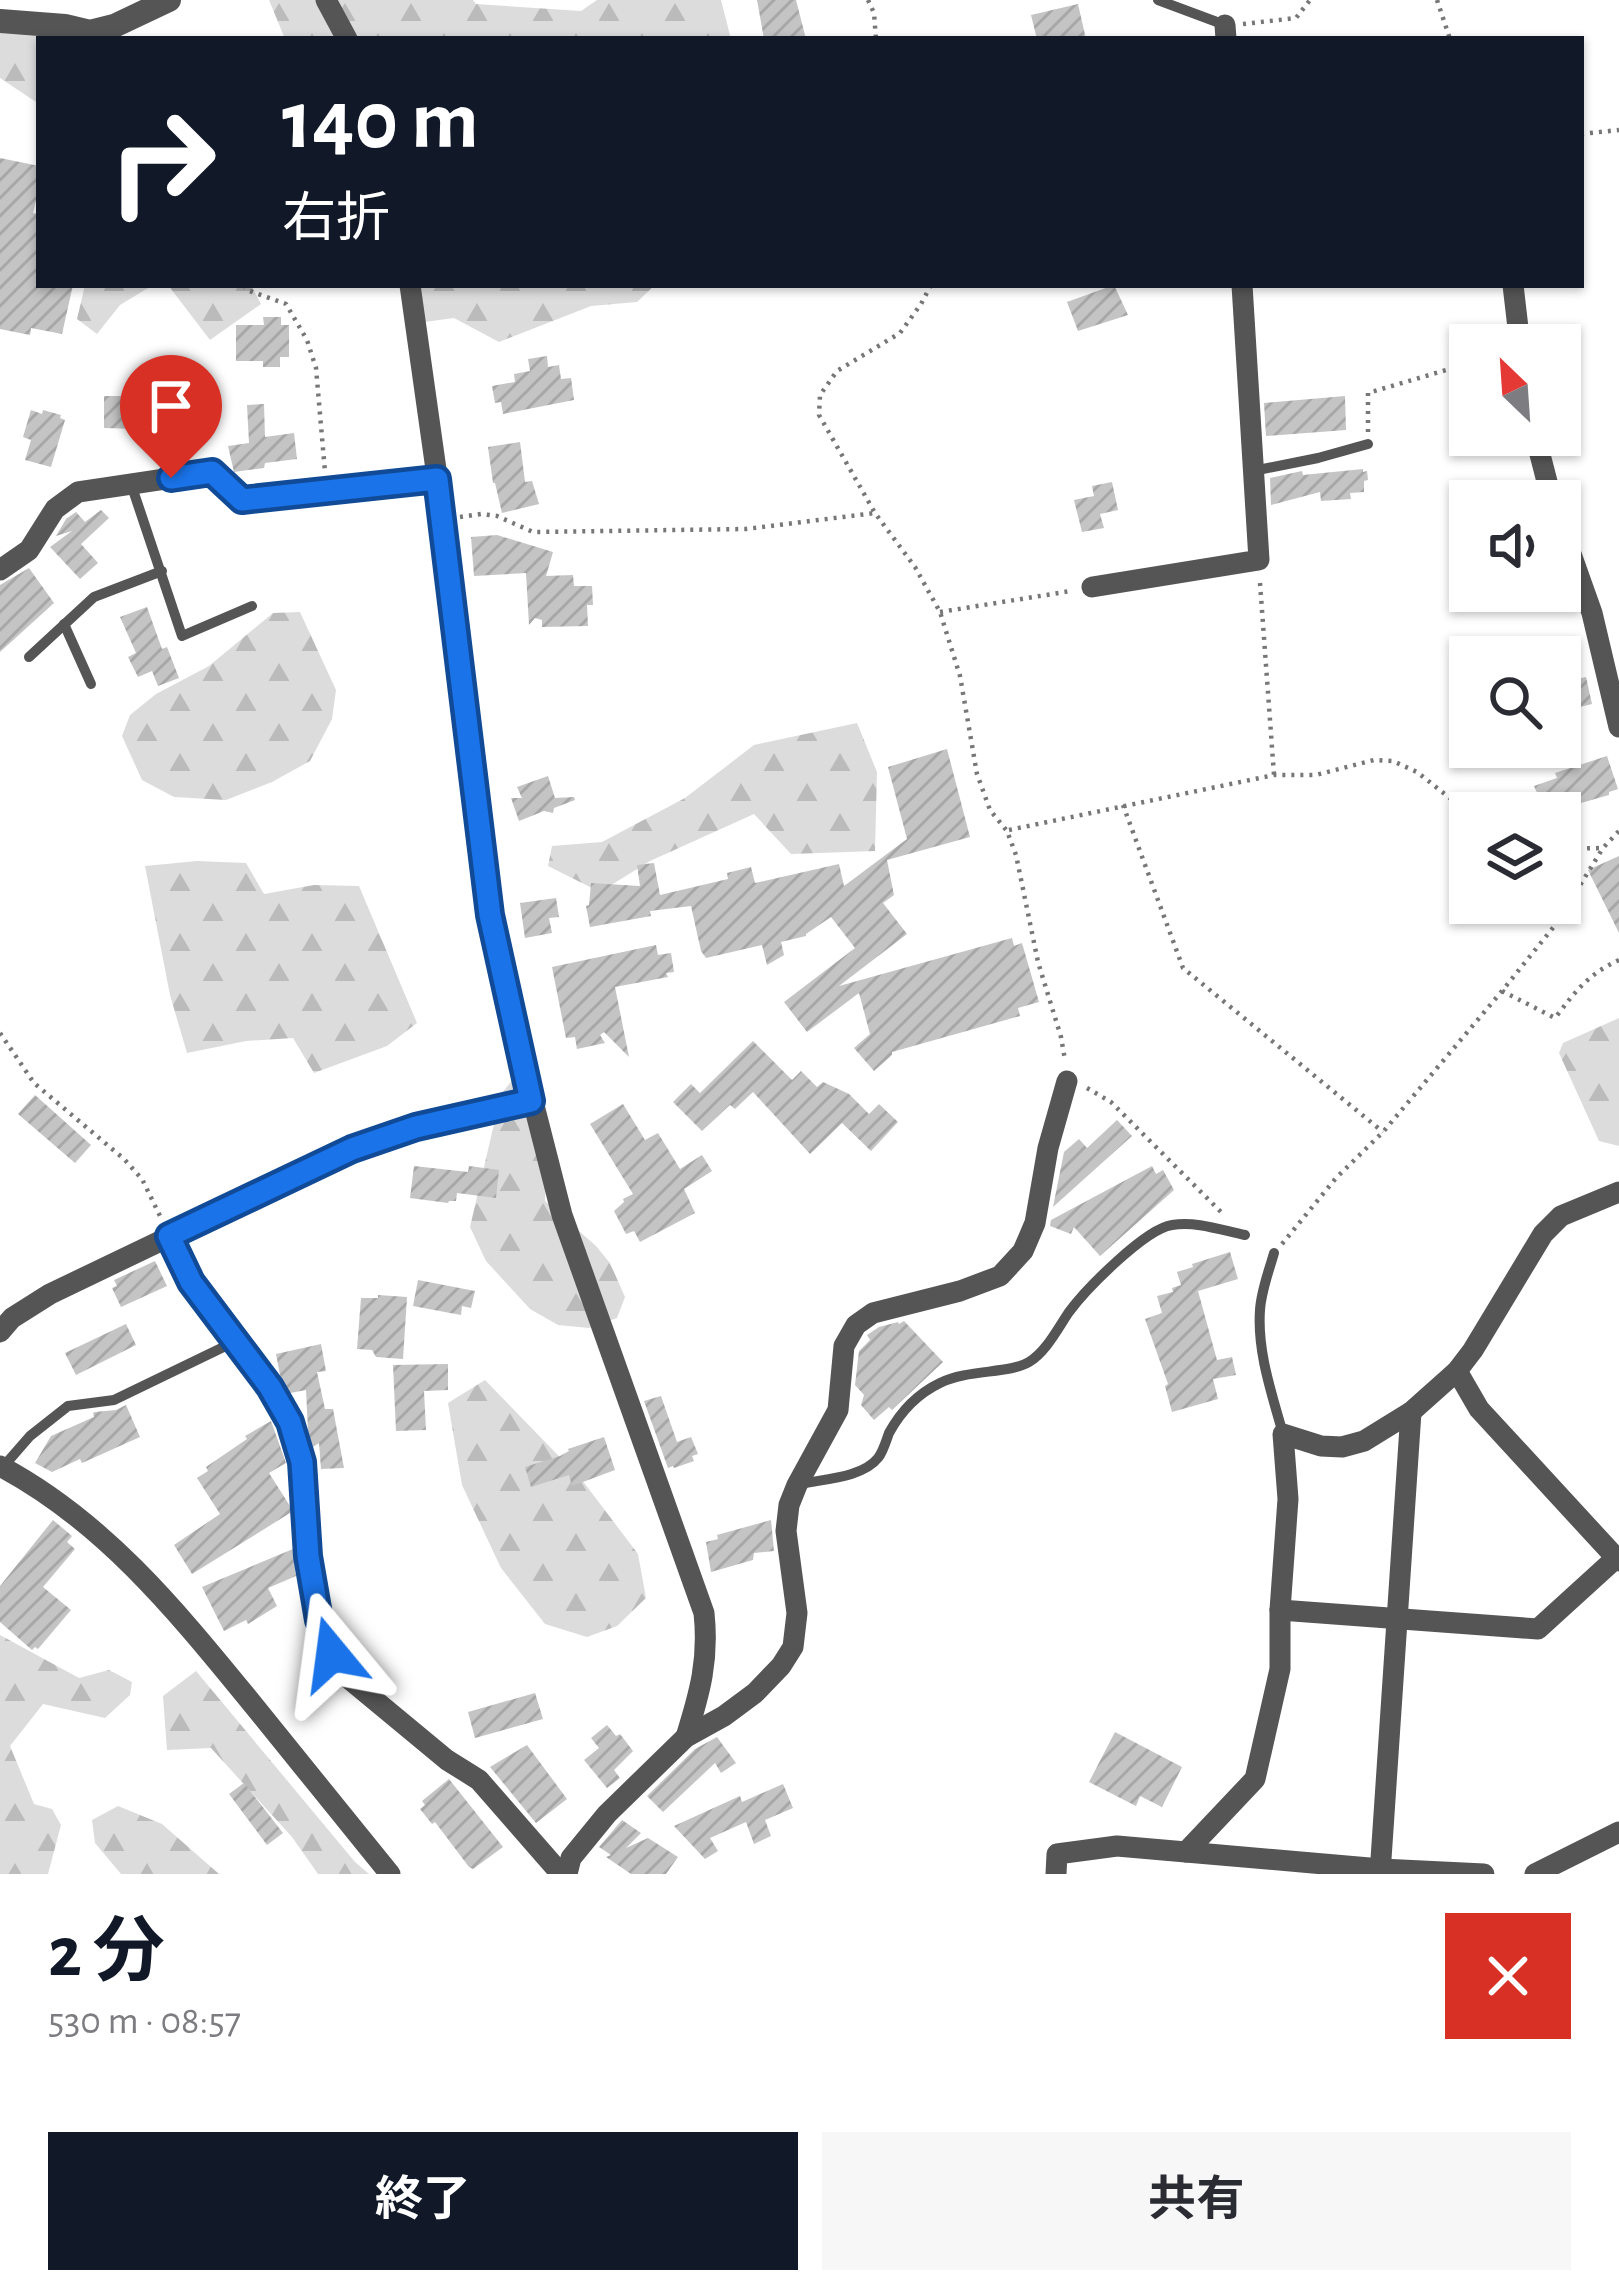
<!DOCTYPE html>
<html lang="ja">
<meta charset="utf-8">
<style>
body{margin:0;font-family:"Alegreya Sans","Noto Sans JP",sans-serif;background:#f7f7f7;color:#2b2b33;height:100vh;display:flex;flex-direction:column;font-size:45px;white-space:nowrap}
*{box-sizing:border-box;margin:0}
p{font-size:39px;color:#7c7c81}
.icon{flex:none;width:66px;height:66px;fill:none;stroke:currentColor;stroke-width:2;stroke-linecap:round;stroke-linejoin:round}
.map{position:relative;height:1874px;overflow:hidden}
.details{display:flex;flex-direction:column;background:#fff;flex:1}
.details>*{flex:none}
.guide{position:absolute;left:36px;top:36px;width:1548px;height:252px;border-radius:0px;box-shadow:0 3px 9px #0004;background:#111827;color:#fff;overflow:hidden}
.needle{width:78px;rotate:335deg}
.fabs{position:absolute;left:1449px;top:324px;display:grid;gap:24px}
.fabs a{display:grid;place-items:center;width:132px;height:132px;border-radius:0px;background:#fff;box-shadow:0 3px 9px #0004;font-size:60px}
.pin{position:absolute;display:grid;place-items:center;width:102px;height:102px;color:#fff;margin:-123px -51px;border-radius:50% 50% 50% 0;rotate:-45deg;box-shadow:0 0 12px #0007}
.pin .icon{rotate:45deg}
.me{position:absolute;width:132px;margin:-66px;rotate:344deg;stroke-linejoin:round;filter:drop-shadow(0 0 9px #0008)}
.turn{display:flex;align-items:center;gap:42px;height:252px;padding:0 48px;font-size:54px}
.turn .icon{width:156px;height:156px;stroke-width:2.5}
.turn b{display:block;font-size:84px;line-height:102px}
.round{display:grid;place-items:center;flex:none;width:126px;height:126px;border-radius:0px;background:#f7f7f7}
.head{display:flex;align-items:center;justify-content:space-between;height:204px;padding:0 48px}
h1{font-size:72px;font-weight:700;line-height:90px;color:#111827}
.cta{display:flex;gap:24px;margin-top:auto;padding:24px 48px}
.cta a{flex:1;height:138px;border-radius:0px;background:#111827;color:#fff;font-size:48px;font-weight:700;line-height:138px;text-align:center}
.cta a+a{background:#f7f7f7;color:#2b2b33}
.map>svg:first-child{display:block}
</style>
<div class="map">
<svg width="1619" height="1874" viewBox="0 0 1619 1874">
<defs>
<pattern id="forest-firs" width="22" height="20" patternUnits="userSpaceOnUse" patternTransform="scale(3)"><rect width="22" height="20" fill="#dcdcdc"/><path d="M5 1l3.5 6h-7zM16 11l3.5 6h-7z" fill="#bbb"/></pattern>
<pattern id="building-hatch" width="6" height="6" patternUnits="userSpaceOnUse" patternTransform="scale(3)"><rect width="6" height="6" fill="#c4c4c4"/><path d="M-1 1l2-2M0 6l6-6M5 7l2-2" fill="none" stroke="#a7a7a7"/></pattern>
</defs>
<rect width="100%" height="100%" fill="#fff"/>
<g fill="url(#forest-firs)">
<path d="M 269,0 L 473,0 L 476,4 L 581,11 L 597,0 L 721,0 L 731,39 L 285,39 Z"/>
<path d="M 0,29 L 36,31 L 52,39 L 39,39 L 39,104 L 0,78 Z"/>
<path d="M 85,285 L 153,285 L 120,305 L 97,334 L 77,319 Z"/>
<path d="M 168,285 L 251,285 L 261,304 L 210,340 Z"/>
<path d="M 413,285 L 655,285 L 637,302 L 591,306 L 499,342 L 454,318 L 417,323 Z"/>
<path d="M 300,612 L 336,690 L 332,719 L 310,761 L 272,782 L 226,800 L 174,797 L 142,780 L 122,736 L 130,715 L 156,694 L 209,666 L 273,613 Z"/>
<path d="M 857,723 L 877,772 L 875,851 L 791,854 L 754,814 L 650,861 L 600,892 L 548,866 L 552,846 L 602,842 L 685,798 L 754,745 Z"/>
<path d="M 197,861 L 246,863 L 264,894 L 314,885 L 359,886 L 417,1023 L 387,1046 L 314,1073 L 293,1038 L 246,1041 L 187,1053 L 170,995 L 145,866 Z"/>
<path d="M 1619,1018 L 1619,1146 L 1599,1141 L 1559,1053 L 1563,1043 Z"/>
<path d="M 524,1066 L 544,1104 L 547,1141 L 545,1201 L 596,1246 L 610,1263 L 625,1297 L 617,1318 L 589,1328 L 558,1325 L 530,1309 L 486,1261 L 470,1227 L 501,1094 Z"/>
<path d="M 485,1380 L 582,1480 L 638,1554 L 646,1598 L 617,1626 L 587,1637 L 545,1624 L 501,1568 L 462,1485 L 448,1403 Z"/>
<path d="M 0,1635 L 79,1678 L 109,1670 L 132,1682 L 130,1695 L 105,1718 L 43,1704 L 10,1746 L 34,1804 L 52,1809 L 61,1825 L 48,1874 L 0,1874 Z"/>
<path d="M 196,1671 L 355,1862 L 369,1874 L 318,1874 L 292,1837 L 211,1748 L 167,1750 L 163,1696 Z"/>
<path d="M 118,1806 L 162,1824 L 219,1874 L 121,1874 L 95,1843 L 92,1820 Z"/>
</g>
<g fill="url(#building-hatch)">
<path d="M 757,0 L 796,0 L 806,39 L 764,39 Z"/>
<path d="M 1078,4 L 1086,39 L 1037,39 L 1031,15 Z"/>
<path d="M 0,158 L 39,166 L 39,188 L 33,213 L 39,214 L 39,285 L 73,285 L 62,334 L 31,328 L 30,335 L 0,329 Z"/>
<path d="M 1114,285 L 1128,315 L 1078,331 L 1067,302 Z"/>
<path d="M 263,317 L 281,317 L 281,325 L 289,325 L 289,357 L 280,357 L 280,367 L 263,367 L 263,361 L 236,361 L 236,325 L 264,325 Z"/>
<path d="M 547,356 L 548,367 L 559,365 L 561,379 L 571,378 L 574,400 L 503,414 L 501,402 L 495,403 L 492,386 L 515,382 L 514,374 L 530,371 L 528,359 Z"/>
<path d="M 171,370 L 176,393 L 143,400 L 139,377 Z"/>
<path d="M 104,396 L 137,396 L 137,429 L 104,428 Z"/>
<path d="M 1345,396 L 1346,430 L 1266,436 L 1264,403 Z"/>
<path d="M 264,404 L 265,437 L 294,433 L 297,459 L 265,463 L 264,468 L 234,472 L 228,446 L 249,443 L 247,405 Z"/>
<path d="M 31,410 L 42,414 L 43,410 L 61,415 L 60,418 L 65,420 L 51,467 L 25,460 L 31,440 L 23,437 Z"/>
<path d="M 520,442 L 525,482 L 532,481 L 539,504 L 502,513 L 495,483 L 493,483 L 488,447 Z"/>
<path d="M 1363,469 L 1363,472 L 1367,471 L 1368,480 L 1364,481 L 1364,492 L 1350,493 L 1351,499 L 1321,501 L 1320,492 L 1271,505 L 1270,478 L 1302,471 L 1303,475 Z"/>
<path d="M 1112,482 L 1118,510 L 1100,514 L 1104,528 L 1082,532 L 1074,500 L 1094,496 L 1092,486 Z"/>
<path d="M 101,510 L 109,518 L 81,544 L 98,563 L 80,579 L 50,547 L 72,531 L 56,536 L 66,519 L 76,512 L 85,522 Z"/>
<path d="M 497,535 L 553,552 L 546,576 L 573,575 L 574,586 L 592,586 L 593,605 L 587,605 L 588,626 L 542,627 L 542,620 L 535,618 L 529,625 L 526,573 L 474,576 L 471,537 Z"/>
<path d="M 29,568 L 54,603 L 0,652 L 0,585 Z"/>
<path d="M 147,607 L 162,649 L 167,647 L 179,678 L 158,686 L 152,671 L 138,677 L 128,657 L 136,653 L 120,617 Z"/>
<path d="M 1586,677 L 1592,704 L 1560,712 L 1560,683 Z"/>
<path d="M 947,749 L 970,837 L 887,860 L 894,895 L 883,903 L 907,934 L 839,986 L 1012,938 L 1014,946 L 1022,943 L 1039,1002 L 1018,1008 L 1020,1016 L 892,1052 L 892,1055 L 874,1071 L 854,1048 L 870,1034 L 859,993 L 807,1032 L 784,1002 L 855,948 L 831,917 L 806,934 L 806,936 L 781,942 L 784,955 L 767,965 L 762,945 L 706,958 L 701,951 L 691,906 L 650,911 L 651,916 L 590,927 L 586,906 L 589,905 L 591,883 L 640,886 L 637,865 L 654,863 L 660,895 L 728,879 L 727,873 L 751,867 L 755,883 L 839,864 L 844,886 L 907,839 L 888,767 Z"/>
<path d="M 1607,756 L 1618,789 L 1609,792 L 1609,795 L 1546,813 L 1534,786 L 1557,778 L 1555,773 Z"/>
<path d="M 548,776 L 555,798 L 574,797 L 575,800 L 554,808 L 553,813 L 544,811 L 519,821 L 511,798 L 522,798 L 517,787 Z"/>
<path d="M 1619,856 L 1619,933 L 1588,870 Z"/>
<path d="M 556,898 L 559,917 L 549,918 L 552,933 L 525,938 L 520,903 Z"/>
<path d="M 656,945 L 658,955 L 671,953 L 674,972 L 666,973 L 668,977 L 615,987 L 629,1057 L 604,1032 L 600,1035 L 605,1043 L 577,1049 L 575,1037 L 566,1038 L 552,967 Z"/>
<path d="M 753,1041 L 792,1080 L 801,1071 L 817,1087 L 823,1082 L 849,1094 L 869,1114 L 879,1104 L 898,1122 L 871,1151 L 842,1123 L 810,1154 L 753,1092 L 735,1109 L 730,1105 L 702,1131 L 673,1102 L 691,1084 L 700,1093 Z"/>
<path d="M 35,1095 L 91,1145 L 75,1163 L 18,1114 Z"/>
<path d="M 623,1104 L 645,1140 L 658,1133 L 680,1169 L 702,1155 L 712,1171 L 684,1189 L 695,1213 L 640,1242 L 634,1231 L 626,1234 L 614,1211 L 624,1202 L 623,1199 L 633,1194 L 590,1124 Z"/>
<path d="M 1117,1120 L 1132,1136 L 1053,1207 L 1064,1152 L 1079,1139 L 1087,1148 Z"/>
<path d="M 414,1166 L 468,1172 L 469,1166 L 499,1170 L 496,1198 L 457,1193 L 456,1201 L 449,1201 L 448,1203 L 410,1198 Z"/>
<path d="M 1152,1166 L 1156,1174 L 1163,1170 L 1174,1190 L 1100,1256 L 1074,1227 L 1071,1234 L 1050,1226 L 1051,1220 Z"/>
<path d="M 1230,1252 L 1238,1279 L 1198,1291 L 1217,1360 L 1232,1357 L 1236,1375 L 1213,1379 L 1218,1399 L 1172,1412 L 1165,1386 L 1168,1384 L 1145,1319 L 1162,1313 L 1157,1296 L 1173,1292 L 1172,1288 L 1181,1285 L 1177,1272 L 1193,1267 L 1192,1264 Z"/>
<path d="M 155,1261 L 167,1286 L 121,1307 L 112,1288 L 117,1286 L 114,1280 Z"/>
<path d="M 418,1280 L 475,1291 L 471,1308 L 462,1306 L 461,1315 L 413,1306 Z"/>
<path d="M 378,1295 L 407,1297 L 403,1359 L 376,1357 L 372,1350 L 357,1349 L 361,1298 L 378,1298 Z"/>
<path d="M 904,1321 L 943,1362 L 892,1410 L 889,1407 L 874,1420 L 861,1405 L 864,1395 L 855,1385 L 859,1351 L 870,1340 L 867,1335 L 879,1327 L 898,1322 L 899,1324 Z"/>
<path d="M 126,1324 L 136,1345 L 76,1375 L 65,1353 Z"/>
<path d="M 321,1344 L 326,1371 L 317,1372 L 325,1409 L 333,1409 L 344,1468 L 321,1469 L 319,1443 L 313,1447 L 308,1431 L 306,1390 L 290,1393 L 280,1375 L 276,1354 Z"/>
<path d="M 448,1364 L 448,1390 L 424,1391 L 426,1430 L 396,1431 L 393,1365 Z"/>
<path d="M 661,1396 L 677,1442 L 691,1437 L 698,1454 L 692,1456 L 694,1461 L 674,1468 L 673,1466 L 668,1468 L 644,1401 Z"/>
<path d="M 126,1405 L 140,1437 L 82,1463 L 80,1459 L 52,1472 L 35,1463 L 51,1436 L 94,1417 L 93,1413 L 95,1412 L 116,1410 Z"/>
<path d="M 271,1421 L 286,1463 L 269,1473 L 290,1506 L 290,1513 L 192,1574 L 174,1545 L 220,1514 L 197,1478 L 208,1471 L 206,1467 L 247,1439 L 245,1436 Z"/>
<path d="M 604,1437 L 615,1470 L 572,1486 L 569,1475 L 531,1487 L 525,1467 L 560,1456 L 569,1451 L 568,1449 Z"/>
<path d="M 53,1520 L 72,1536 L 67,1542 L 75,1549 L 43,1587 L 71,1610 L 38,1649 L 35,1647 L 32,1650 L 0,1622 L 0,1586 Z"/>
<path d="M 771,1520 L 774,1551 L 754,1553 L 753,1560 L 711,1572 L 706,1542 L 718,1539 L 717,1535 Z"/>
<path d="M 293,1549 L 296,1576 L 268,1588 L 277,1606 L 248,1624 L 246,1620 L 224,1631 L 202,1587 Z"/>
<path d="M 535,1693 L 543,1719 L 475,1738 L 468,1712 Z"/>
<path d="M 607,1725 L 616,1736 L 620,1734 L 633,1751 L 614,1770 L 620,1778 L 607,1788 L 584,1760 L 599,1748 L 591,1738 Z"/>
<path d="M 1115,1732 L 1182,1767 L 1162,1807 L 1140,1796 L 1136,1806 L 1089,1782 Z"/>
<path d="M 717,1737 L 736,1763 L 721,1773 L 715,1763 L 663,1812 L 647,1796 L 695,1749 Z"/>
<path d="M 527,1745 L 567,1799 L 536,1823 L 490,1767 Z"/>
<path d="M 449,1779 L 503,1847 L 473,1869 L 469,1867 L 435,1822 L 432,1824 L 420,1809 L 425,1805 L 422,1801 Z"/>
<path d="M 244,1783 L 283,1833 L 267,1845 L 229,1794 Z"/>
<path d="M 783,1784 L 793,1808 L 765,1820 L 771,1836 L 754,1844 L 746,1822 L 710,1838 L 718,1851 L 705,1859 L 674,1826 L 740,1796 L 742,1802 Z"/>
<path d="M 622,1820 L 641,1833 L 626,1848 L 648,1838 L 678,1857 L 666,1874 L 631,1874 L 606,1857 L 611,1855 L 599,1847 Z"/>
</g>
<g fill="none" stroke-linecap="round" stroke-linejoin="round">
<g stroke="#777" stroke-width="4.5" stroke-dasharray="3 6" stroke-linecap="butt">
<path d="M 868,0 L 874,13 L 876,39"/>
<path d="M 1437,0 L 1450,39"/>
<path d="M 1243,24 L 1296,18 L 1310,0"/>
<path d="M 1581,134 L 1619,130"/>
<path d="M 244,285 L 247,290 L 286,304 L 307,340 L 316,368 L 325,472"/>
<path d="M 931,285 L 921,304 L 900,333 L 837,371 L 820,395 L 819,415 L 875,513 L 915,567 L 940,612 L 960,676 L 977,774 L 990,810 L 1007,831 L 1016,855 L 1038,962 L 1061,1037 L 1065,1060"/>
<path d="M 1368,432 L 1368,393 L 1470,363"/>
<path d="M 460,517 L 481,514 L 497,516 L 533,532 L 746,529 L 875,513"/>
<path d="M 1260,583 L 1274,775"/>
<path d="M 940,612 L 1071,591"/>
<path d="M 1123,805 L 1183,968 L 1383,1132"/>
<path d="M 1009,830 L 1274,775 L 1316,775 L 1374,760 L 1393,761 L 1417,772 L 1470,814"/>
<path d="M 1560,849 L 1603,848"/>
<path d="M 1502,991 L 1555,1018 C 1575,992 1588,974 1619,960"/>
<path d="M 0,1033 L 34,1083 L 124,1159 L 142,1179 L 160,1216"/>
<path d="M 1087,1088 L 1111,1102 L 1223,1214"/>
<path d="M 1282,1244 L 1336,1178 L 1383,1132 L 1502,991 L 1556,924 L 1603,848 L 1619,831"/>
</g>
<g stroke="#555" stroke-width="10">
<path d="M 1158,0 L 1225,25"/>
<path d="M 1253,471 L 1318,458 L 1368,444"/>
<path d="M 131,484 L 182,636 L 252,606"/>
<path d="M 64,624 L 91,684"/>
<path d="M 29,657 L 94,597 L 162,571"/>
<path d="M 1274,1253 C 1269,1271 1261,1291 1260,1310 C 1257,1352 1272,1394 1283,1434"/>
<path d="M 3,1467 L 30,1436 L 68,1406 L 114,1400 L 236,1341"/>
<path d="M 801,1484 C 823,1479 862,1478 878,1458 C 883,1452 886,1441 889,1433 C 901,1411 917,1394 940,1383 C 968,1369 1009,1374 1029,1362 C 1046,1352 1058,1328 1069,1312 C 1086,1289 1145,1229 1172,1225 C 1196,1221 1221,1230 1245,1235"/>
</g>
<g stroke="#555" stroke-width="21">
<path d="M 326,0 L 347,39"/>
<path d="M 1225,25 L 1226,39"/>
<path d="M 410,285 L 443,519 L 490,915 L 504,988 L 562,1215 L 704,1613 C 709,1660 700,1692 686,1737"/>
<path d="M 1513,285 L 1520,345"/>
<path d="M 1535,435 L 1552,501"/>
<path d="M 1560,523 L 1592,613 L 1619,727"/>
<path d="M 0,570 L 29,550 L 55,509 L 78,492 L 212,472 L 242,500 L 437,479"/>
<path d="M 1092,587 L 1259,560 L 1242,285"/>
<path d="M 169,1236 L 191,1282 L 270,1387 L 289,1422 L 302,1463 L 308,1556 L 318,1620 L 331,1655 L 348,1678 L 447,1760 L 479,1780 L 561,1874"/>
<path d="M 0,1332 L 12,1318 L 50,1294 L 352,1149 L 416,1127 L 531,1101"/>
<path d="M 1457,1371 L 1479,1409 L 1619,1561"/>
<path d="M 0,1466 C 102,1520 174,1608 246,1696 C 294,1755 342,1815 390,1874"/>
<path d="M 1280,1610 L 1538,1629 L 1616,1558"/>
<path d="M 1186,1852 L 1381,1869 L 1484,1874"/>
<path d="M 567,1874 L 571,1858 L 607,1814 L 686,1737 L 724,1716 L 755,1693 L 781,1666 L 793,1647 L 797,1613 L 786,1531 L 789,1505 L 797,1485 L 838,1410 L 844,1346 L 856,1325 L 873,1313 L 960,1291 L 1000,1276 L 1023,1251 L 1035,1223 L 1048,1148 L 1067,1081"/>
<path d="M 1056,1874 L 1057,1854 L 1117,1846 L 1186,1852 L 1255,1779 L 1280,1669 L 1280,1610 L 1288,1499 L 1283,1434 L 1321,1446 L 1342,1447 L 1364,1441 L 1411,1412 L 1457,1371 L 1473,1350 L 1543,1234 L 1561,1216 L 1619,1192"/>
<path d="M 1380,1874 L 1411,1412"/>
<path d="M 1535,1874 L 1619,1832"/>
</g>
<path stroke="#555" stroke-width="24" d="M 0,21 L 65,26 L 90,32 L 114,26 L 169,0"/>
</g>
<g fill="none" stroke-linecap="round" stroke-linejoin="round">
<defs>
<path id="route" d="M 171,478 L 212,472 L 242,500 L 437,479 L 490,915 L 531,1101 L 416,1127 L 352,1149 L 169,1236 L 191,1282 L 270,1387 L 290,1422 L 302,1462 L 308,1556 L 319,1620 L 332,1654"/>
</defs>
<use href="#route" stroke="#114b97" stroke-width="30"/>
<use href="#route" stroke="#1a73e8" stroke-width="21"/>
</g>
</svg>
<div class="fabs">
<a><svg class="needle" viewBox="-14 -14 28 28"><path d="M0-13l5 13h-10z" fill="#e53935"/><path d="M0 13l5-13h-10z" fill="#7c7c81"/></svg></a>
<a><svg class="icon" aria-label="sound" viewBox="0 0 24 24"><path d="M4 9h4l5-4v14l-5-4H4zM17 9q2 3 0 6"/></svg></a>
<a><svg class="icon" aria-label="search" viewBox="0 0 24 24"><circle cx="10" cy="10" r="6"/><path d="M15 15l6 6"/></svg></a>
<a><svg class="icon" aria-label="layers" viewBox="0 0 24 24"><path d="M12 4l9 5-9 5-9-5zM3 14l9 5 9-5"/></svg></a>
</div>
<div class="pin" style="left:171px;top:478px;background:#d93025"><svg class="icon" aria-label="arrive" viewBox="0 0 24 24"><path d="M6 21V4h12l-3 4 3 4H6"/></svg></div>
<svg class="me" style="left:332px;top:1654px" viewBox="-20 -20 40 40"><path d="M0-17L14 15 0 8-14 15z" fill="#1a73e8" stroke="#fff" stroke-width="4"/></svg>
<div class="guide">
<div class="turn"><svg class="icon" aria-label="right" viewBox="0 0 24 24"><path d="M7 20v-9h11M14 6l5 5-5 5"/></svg><div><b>140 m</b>右折</div></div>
</div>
</div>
<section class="details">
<div class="head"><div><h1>2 分</h1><p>530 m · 08:57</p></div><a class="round" style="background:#d93025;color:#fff"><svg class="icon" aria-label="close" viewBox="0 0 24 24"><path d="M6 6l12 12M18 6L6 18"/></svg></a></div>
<div class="cta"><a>終了</a><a>共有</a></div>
</section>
